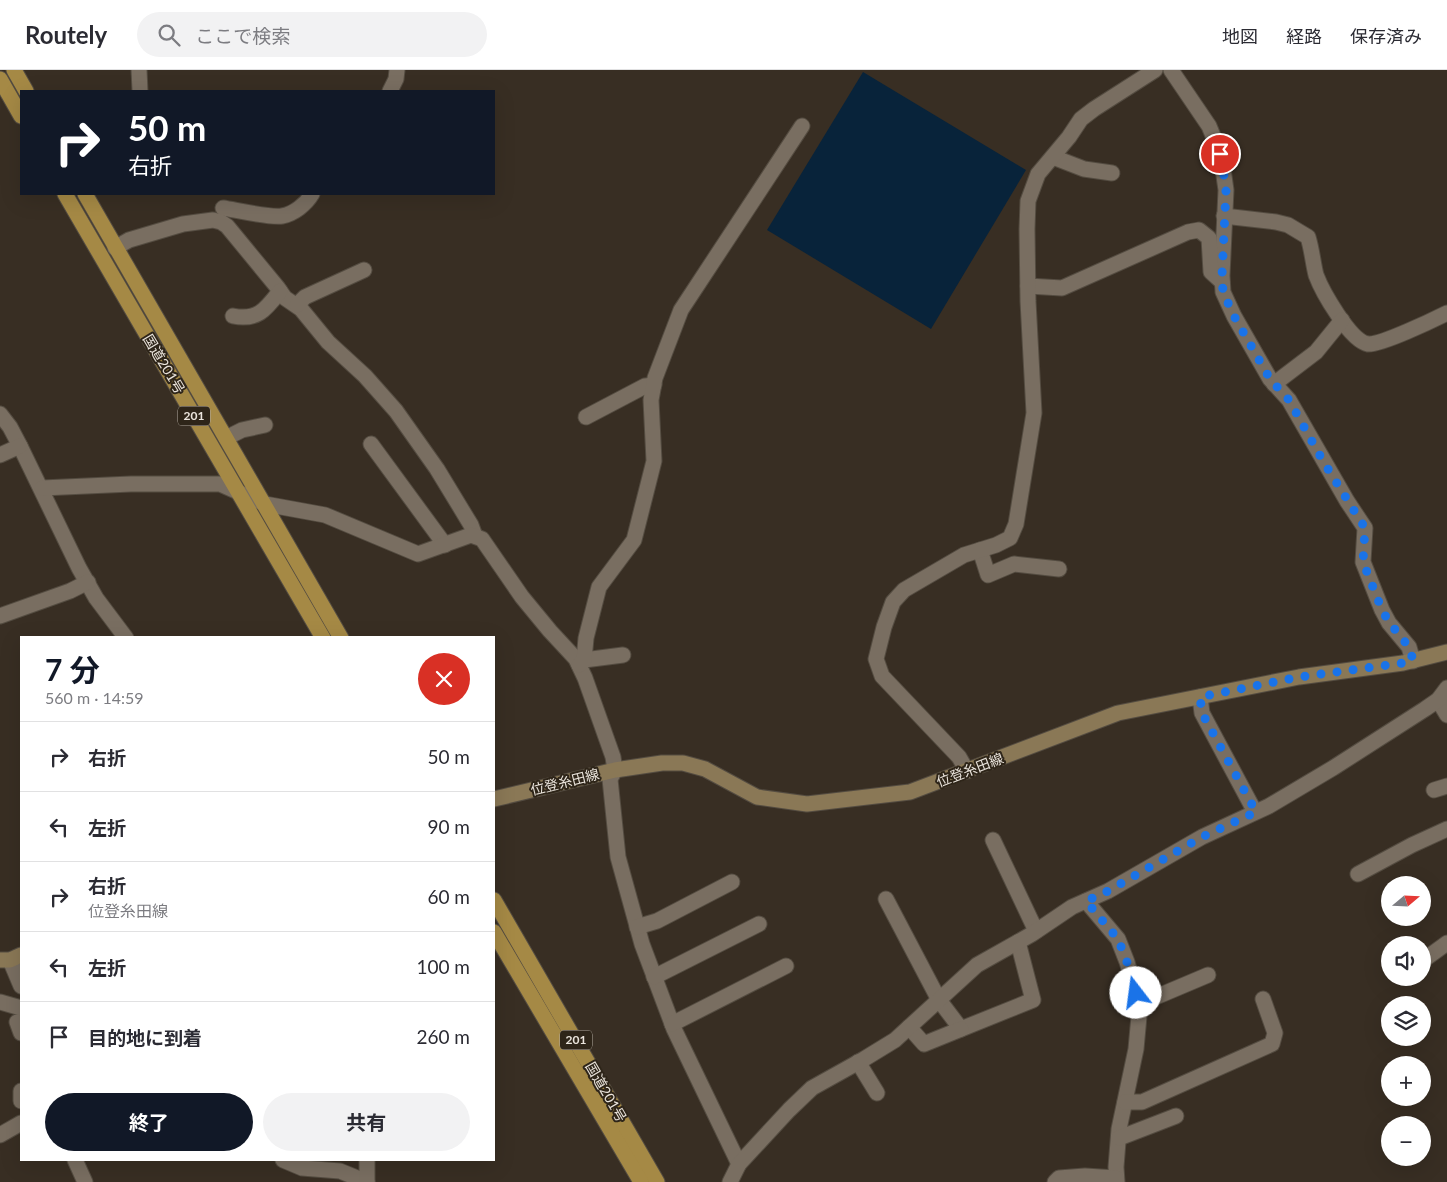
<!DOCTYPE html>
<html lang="ja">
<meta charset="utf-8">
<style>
body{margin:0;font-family:Lato,"Noto Sans JP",sans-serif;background:#f2f2f3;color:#2b2b33;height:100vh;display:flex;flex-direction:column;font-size:19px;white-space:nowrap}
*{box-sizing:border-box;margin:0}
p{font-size:16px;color:#7c7c81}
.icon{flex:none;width:28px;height:28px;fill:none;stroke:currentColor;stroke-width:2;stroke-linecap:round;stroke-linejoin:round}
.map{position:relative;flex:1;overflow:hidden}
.panel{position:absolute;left:20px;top:566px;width:475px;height:525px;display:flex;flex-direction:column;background:#fff;border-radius:0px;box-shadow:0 5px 20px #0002}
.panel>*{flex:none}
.top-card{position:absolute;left:20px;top:20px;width:475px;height:105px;border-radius:0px;box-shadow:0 5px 20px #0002;background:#111827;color:#fff;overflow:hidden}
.needle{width:32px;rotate:71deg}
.buttons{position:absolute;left:1381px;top:806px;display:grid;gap:10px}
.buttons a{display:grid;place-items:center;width:50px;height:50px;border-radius:50%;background:#fff;box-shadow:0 5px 20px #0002;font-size:25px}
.pin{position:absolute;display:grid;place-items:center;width:42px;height:42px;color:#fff;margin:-21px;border:2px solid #fff;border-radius:50%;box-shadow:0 1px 5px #0007}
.me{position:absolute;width:55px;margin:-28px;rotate:345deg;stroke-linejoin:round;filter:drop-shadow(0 0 4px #0008)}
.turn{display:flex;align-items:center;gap:18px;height:105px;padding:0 25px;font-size:22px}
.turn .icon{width:65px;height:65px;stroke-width:2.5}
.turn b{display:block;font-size:35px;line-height:42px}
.round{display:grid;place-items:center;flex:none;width:52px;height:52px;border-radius:26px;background:#f2f2f3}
.head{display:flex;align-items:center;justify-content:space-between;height:85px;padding:0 25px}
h1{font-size:30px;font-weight:700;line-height:38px;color:#111827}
.action{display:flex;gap:10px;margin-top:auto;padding:10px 25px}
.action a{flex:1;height:58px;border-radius:30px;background:#111827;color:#fff;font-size:20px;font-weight:700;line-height:58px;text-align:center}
.action a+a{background:#f2f2f3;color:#2b2b33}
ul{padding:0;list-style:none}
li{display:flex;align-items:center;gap:15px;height:70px;padding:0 25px;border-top:1px solid #e1e1e2}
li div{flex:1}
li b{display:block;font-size:19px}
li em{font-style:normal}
header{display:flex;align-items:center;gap:30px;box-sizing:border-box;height:70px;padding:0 25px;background:#fff;border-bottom:1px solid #e1e1e2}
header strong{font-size:24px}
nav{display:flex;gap:28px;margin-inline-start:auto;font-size:18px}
.search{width:350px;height:45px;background:#f2f2f3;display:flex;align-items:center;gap:12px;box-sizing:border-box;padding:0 18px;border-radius:28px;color:#7c7c81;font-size:19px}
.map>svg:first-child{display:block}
</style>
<header>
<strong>Routely</strong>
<div class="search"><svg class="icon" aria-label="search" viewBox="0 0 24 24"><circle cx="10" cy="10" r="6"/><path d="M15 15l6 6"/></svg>ここで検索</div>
<nav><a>地図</a><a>経路</a><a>保存済み</a></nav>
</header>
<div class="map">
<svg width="1447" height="1112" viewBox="0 0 1447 1112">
<rect width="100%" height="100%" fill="#382e23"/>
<path fill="#08233a" d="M 863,2 L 1026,100 L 931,259 L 767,160 Z"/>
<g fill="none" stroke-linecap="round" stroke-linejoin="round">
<defs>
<g id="minor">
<path d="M 139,0 L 140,21"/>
<path d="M 1171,0 L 1209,56 L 1218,78 L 1223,99 L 1226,120 L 1222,206 L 1223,222 L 1234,246 L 1270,309 L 1289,330 L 1347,431 L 1365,458 L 1363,492 L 1382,540 L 1389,553 L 1409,577 L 1413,591"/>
<path d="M 390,21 L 396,9 L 397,0"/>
<path d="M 1053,87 L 1084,99 L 1112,103"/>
<path d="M 223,138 C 236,140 270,148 282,146 C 294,144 306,134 312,124"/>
<path d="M 1224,146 L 1276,152 L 1288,155 L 1308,167 C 1312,180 1313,193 1316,205 C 1322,221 1350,271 1368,274 C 1381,275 1433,250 1447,243"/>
<path d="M 115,178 L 129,170 L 183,154 L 213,150 L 221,152 L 227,156 L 278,218 L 285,228 L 301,239 L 328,272 L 365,306 L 396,341 L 437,399 L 471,455 L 475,466"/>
<path d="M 1028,216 L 1062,218 L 1188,162 L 1199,160 L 1209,168 L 1211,202 L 1222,212"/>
<path d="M 297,235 L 305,227 L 364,200"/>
<path d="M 233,246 C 258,251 266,239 280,221"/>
<path d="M 1274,314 L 1316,282 L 1342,250"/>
<path d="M 0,344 L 10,357 L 20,376 L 79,498 L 96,528 L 126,568"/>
<path d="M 586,347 L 645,316 L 654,315"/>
<path d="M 226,368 L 242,360 L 265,355"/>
<path d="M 371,374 L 445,475"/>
<path d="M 0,385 L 20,376"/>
<path d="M 42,418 L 131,414 L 220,414 L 265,434 L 325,445 L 418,484 L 471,465 L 482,469 L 522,527 L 550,561 L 576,589 L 585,608 L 613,687 L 615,700 L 610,709 L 618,787 L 642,874 L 674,959 L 739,1094"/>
<path d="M 980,480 L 988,505 L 1014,494 L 1059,499"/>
<path d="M 0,546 L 70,521 L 88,512"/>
<path d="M 584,590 L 623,585"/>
<path d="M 579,595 L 584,590 L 586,568 L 599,517 L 634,470 L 654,391 L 651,330 L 655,308 L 681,240 L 802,56"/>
<path d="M 1200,627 L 1202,643 L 1255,742"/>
<path d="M 1438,630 L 1447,645"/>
<path d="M 967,701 L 959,687 L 882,606 L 876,589 L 884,557 L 893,532 L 904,520 L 964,485 L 996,475 L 1010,468 L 1016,454 L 1034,343 L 1028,231 L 1027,159 L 1028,131 L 1038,104 L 1069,67 L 1081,49 L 1094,39 L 1155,0"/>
<path d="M 1434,720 L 1447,716"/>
<path d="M 993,770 L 1036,861"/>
<path d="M 1358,804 L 1412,775 L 1447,759"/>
<path d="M 886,829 L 939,930 L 961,959 L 1033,930 L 1018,872"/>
<path d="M 1086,831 L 1118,869 L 1127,892 L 1136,923 L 1137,935 L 1139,946 L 1136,979 L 1119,1059 L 1116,1097 L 1117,1112"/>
<path d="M 637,857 L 657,851 L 732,812"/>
<path d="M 1425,889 L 1447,873"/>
<path d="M 10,890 L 21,916"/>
<path d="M 654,907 L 759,854"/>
<path d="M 0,932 L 21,938"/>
<path d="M 1137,935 L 1208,905"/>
<path d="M 17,952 L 21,963"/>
<path d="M 672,954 L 786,896"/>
<path d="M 909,957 L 924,974 L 961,959"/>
<path d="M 858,992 L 877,1023"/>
<path d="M 21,1021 L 21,1031"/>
<path d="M 1125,1032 L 1142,1032 L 1272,974 L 1275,963 L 1263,929"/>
<path d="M 0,1065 L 21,1053"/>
<path d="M 1119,1068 L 1176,1046"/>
<path d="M 75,1090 L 85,1112"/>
<path d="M 283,1090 L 302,1098 L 340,1101 L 367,1112"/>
<path d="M 367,1112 L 367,1090"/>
<path d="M 730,1112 L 739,1094 L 789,1040 L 812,1018 L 864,989 L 895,970 L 977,895 L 1032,864 L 1072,837 L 1108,821 L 1202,767 L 1269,736 L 1333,698 L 1425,639 L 1438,630 L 1447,618"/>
<path d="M 1055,1112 L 1059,1108 L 1085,1106 L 1116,1108"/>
</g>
<g id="secondary">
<path d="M 494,729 L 615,700 L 662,693 L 683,693 L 705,699 L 757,727 L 807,734 L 910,722 L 1118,643 L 1299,607 L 1403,593 L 1447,582"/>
<path d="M 0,890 L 10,890 L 21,885"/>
</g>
<g id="trunk">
<path d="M 14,0 L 26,21"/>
<path d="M 0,9 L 21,46"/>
<path d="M 65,124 L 323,568"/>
<path d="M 85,124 L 341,568"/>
<path d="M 494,830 L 657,1112"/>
<path d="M 494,862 L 641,1112"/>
</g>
</defs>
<use href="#minor" stroke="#544c41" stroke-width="17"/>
<use href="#secondary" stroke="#544c41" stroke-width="17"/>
<use href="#trunk" stroke="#544c41" stroke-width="17"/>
<use href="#minor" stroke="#796e61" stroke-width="15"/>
<use href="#secondary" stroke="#8a7856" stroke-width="15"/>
<use href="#trunk" stroke="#a58945" stroke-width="15"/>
</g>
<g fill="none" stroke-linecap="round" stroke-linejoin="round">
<path stroke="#1a73e8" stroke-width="9" stroke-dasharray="0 16.2" d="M 1136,923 L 1127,892 L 1118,869 L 1086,831 L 1108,821 L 1202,767 L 1256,742 L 1202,643 L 1200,627 L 1299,607 L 1403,593 L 1413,590 L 1409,577 L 1389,552 L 1382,540 L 1363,492 L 1365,458 L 1323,391 L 1289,330 L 1270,309 L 1234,246 L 1223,222 L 1222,206 L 1226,120 L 1223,99 L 1220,84"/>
</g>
<g text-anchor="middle" stroke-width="4" stroke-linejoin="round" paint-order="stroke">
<g fill="#2e2519" stroke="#b2aba2" stroke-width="1">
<rect x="178" y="336.5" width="32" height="19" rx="4"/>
<rect x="560" y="960.5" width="32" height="19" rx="4"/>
</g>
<g font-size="12" font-weight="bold" fill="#eae4dc">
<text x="194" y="350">201</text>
<text x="576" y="974">201</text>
</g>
<g font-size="14" fill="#eae4dc" stroke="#2e2519">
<text transform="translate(164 294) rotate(59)" y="5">国道201号</text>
<text transform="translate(970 700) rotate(-21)" y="5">位登糸田線</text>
<text transform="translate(565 712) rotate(-14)" y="5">位登糸田線</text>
<text transform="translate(606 1022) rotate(60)" y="5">国道201号</text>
</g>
</g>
</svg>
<div class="buttons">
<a><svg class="needle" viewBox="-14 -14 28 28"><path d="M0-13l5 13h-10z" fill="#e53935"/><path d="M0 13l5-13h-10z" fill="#7c7c81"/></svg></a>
<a><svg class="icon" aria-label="sound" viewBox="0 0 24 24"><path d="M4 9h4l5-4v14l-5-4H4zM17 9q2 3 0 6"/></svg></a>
<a><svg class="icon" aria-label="layers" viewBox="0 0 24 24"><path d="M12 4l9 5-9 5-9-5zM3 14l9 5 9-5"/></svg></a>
<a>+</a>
<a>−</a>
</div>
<div class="pin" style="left:1220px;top:84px;background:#d93025"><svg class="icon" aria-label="arrive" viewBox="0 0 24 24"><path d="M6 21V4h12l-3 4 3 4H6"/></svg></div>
<svg class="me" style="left:1136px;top:923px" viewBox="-20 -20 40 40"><circle r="19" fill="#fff"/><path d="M0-13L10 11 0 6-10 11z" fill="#1a73e8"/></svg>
<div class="top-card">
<div class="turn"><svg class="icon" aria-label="right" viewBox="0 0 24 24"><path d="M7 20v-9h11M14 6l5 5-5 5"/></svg><div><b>50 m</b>右折</div></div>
</div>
<section class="panel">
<div class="head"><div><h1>7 分</h1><p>560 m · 14:59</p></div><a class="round" style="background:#d93025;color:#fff"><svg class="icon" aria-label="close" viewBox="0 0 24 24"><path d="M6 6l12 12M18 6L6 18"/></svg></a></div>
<ul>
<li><svg class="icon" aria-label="right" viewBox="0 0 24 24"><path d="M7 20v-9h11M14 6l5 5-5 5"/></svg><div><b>右折</b></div><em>50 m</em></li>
<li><svg class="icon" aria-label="left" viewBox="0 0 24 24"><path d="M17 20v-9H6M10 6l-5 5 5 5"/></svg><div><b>左折</b></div><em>90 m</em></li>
<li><svg class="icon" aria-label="right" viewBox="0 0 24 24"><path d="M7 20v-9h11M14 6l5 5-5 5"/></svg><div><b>右折</b><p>位登糸田線</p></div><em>60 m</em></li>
<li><svg class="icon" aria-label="left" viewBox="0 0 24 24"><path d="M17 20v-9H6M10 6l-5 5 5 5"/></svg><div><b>左折</b></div><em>100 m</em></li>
<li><svg class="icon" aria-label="arrive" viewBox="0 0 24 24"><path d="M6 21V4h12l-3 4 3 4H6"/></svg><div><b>目的地に到着</b></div><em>260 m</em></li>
</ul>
<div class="action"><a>終了</a><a>共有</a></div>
</section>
</div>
